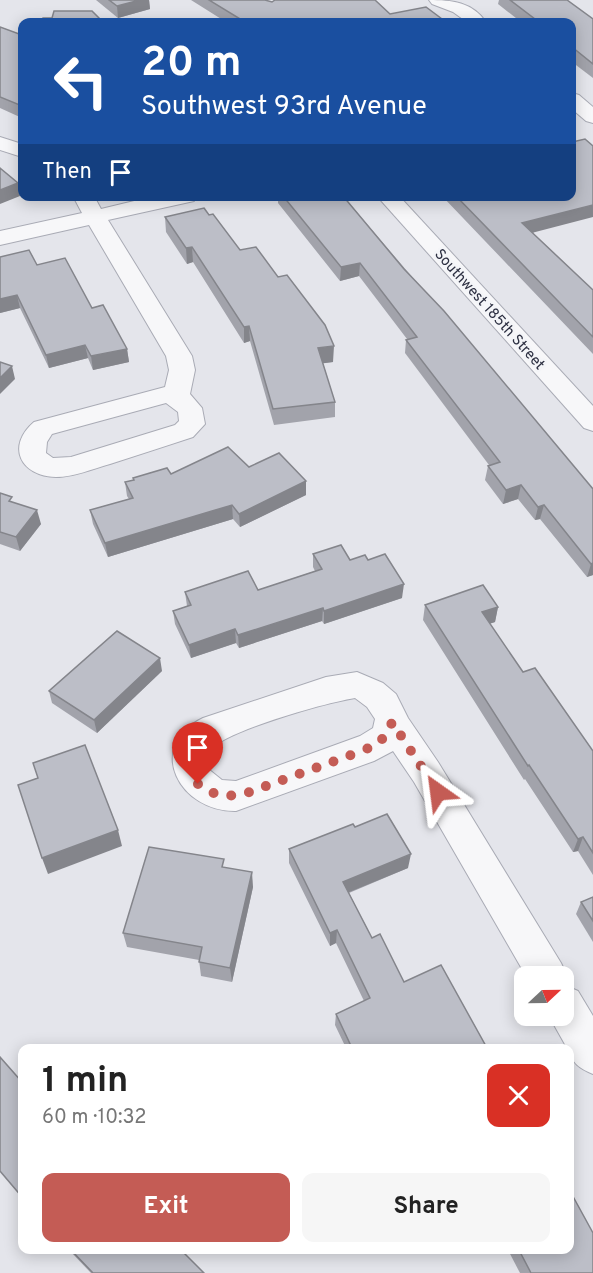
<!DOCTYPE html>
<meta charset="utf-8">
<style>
body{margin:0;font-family:Overpass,sans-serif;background:#f6f6f6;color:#222;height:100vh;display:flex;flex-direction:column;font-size:22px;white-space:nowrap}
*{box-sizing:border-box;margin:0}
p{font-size:20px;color:#767676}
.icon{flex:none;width:33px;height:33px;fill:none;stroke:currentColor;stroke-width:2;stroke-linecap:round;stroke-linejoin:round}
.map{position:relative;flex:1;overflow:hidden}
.details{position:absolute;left:18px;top:1044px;width:556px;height:210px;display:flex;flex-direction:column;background:#fff;border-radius:12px;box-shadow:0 3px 15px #0003}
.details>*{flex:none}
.top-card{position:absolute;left:18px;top:18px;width:558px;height:183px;border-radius:12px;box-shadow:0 3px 15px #0003;background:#1a4fa0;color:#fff;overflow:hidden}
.needle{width:39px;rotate:68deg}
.controls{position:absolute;left:514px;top:966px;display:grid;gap:12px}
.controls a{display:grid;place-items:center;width:60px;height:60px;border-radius:12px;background:#fff;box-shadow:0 3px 15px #0003;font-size:30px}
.pin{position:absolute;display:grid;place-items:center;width:51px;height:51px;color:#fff;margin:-62px -26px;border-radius:50% 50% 50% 0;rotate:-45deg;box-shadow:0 0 6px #0007}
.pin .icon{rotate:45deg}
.me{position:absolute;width:66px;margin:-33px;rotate:329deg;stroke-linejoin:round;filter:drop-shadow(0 0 4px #0008)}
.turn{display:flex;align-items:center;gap:21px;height:126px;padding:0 24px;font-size:27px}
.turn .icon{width:78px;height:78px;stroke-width:2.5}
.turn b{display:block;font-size:42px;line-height:51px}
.then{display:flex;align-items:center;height:57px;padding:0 24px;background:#0003;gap:12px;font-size:22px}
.round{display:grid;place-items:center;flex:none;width:63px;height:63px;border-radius:12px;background:#f6f6f6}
.head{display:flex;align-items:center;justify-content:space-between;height:102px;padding:0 24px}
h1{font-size:36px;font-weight:700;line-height:45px}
.action{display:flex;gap:12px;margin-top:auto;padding:12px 24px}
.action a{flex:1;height:69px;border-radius:12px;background:#c45c55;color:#fff;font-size:24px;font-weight:700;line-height:69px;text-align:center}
.action a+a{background:#f6f6f6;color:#222}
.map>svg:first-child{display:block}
</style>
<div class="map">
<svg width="593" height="1273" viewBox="0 0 593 1273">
<rect width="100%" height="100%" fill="#e4e5eb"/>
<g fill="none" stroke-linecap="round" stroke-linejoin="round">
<defs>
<g id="minor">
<path d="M 429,0 C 452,0 472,2 486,22 L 467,22 L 453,12 L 432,4 Z"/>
<path d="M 572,93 L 579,95 L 593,107 L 593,123 L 586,121 L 572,109 Z"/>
<path d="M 0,137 L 22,144 L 22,157 L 0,150 Z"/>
<path d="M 73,196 L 94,196 L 101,209 L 155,196 L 196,196 L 194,201 L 108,220 L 192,356 L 195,370 L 190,394 L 202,408 L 205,424 L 193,437 C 166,446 138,455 110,464 C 92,469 74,477 56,477 C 20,476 6,446 34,422 L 165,387 L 169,370 L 166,356 L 89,225 L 0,245 L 0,231 L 82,213 ZM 166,403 L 178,412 L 179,421 L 175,425 L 71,457 L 53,458 L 46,453 L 47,442 L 52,434 Z"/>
<path d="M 377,196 L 399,196 L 593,406 L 593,431 L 584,428 Z"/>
<path d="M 357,672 L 383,683 L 396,694 L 408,718 L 438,762 L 561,963 L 567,976 L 564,982 L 564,976 L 526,976 L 414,782 L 393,751 L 374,761 L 236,811 C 180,812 144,747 203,718 L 326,677 ZM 355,698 L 367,707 L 375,719 L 373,728 L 360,736 L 236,781 L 222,780 L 207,768 L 208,751 C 228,730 325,703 355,698 Z"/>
<path d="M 564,985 L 578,991 L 593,1016 L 593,1074 C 581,1069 570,1063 570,1048 L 567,1048 L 549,1016 L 564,1016 Z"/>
</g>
</defs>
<use href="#minor" stroke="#a9abb5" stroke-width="2"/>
<use href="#minor" fill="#f7f7f9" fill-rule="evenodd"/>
</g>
<g fill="#a2a3ab">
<path d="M 96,0 L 149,0 L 150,9 L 118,18 Z"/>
<path d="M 191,0 L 265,0 L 272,2 L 390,14 L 446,22 L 226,22 Z"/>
<path d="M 499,0 L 567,0 L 593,19 L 593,78 L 572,62 L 572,22 L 521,22 L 498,4 Z"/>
<path d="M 0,27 L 22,35 L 22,118 L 0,108 Z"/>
<path d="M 278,196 L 343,196 L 593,489 L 593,575 L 587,577 L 540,519 L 535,520 L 518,499 L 503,504 L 485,480 L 488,466 L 489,465 L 405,353 L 406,340 L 407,339 L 359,276 L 340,281 L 278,203 Z"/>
<path d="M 442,196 L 572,196 L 533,233 L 593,290 L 593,354 Z"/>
<path d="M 209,215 L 333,362 L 323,363 L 335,402 L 335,417 L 274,425 L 250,341 L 244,343 L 193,262 L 187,264 L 166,232 L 165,217 Z"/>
<path d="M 0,257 L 37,265 L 92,308 L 127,349 L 129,362 L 93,370 L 88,358 L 49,368 L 20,308 L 0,313 Z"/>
<path d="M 249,467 L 306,495 L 240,527 L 233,519 L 108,557 L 93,524 L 90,510 L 129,499 L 127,496 L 125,482 L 133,480 L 133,478 Z"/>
<path d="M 0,493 L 41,524 L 20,551 L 0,544 Z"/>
<path d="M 313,554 L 350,560 L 368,560 L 402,598 L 324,624 L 322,621 L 239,648 L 236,643 L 191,658 L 175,624 L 173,611 L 187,606 L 185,592 L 258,590 L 315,571 L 313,567 Z"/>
<path d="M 425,605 L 498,607 L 495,622 L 489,624 L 523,672 L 593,751 L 593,875 L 578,851 L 573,852 L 525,779 L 524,780 L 423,620 Z"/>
<path d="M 162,671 L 97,733 L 52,703 L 49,691 Z"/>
<path d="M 355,827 L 408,868 L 349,893 L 372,938 L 404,982 L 487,1048 L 346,1048 L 335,1025 L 336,1014 L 364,1001 L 336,943 L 330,946 L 289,863 L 289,849 Z"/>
<path d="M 224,867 L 253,887 L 232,982 L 201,976 L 199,960 L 127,947 L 123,933 Z"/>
<path d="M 593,897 L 593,942 L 576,914 L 581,902 Z"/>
<path d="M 69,1250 L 181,1250 L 204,1273 L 91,1273 Z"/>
<path d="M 508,1250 L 570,1250 L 593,1273 L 520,1273 Z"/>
</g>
<g fill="#84858b">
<path d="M 140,0 L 149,0 L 150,9 L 118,18 L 117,6 Z"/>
<path d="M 18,183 L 20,196 L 0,204 L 0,190 Z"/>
<path d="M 593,205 L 593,217 L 520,236 L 522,223 Z"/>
<path d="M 192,247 L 193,262 L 187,264 L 186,248 Z"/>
<path d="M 360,263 L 359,276 L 340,281 L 341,267 Z"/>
<path d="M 17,295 L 20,308 L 0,313 L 0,299 Z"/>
<path d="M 249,326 L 250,341 L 244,343 L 244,327 Z"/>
<path d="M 85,345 L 88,358 L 49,368 L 46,355 Z"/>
<path d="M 334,346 L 333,362 L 318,364 L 318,348 Z"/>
<path d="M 127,349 L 129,362 L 93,370 L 91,356 Z"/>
<path d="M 12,366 L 15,379 L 0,394 L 0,378 Z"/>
<path d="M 306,481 L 306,495 L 240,527 L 239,514 Z"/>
<path d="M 521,485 L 518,499 L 503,504 L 506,490 Z"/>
<path d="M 232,505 L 233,519 L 108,557 L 105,543 Z"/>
<path d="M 544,505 L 540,519 L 535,520 L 538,507 Z"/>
<path d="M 37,510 L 41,524 L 20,551 L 16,537 Z"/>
<path d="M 593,563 L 593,575 L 587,577 L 591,564 Z"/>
<path d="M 404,584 L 402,598 L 324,624 L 324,611 Z"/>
<path d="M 498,607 L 495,622 L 479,627 L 482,612 Z"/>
<path d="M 323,608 L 322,621 L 239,648 L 238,635 Z"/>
<path d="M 235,629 L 236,643 L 191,658 L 189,645 Z"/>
<path d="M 160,658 L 162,671 L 97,733 L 94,720 Z"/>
<path d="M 118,830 L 122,846 L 48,874 L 42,858 Z"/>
<path d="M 583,837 L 578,851 L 573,852 L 578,839 Z"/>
<path d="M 411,854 L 408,868 L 342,895 L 343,882 Z"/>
<path d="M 252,872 L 253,887 L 232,982 L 230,968 Z"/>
<path d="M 337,930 L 336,943 L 330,946 L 330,933 Z"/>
</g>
<g fill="#bcbec7" stroke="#84858b" stroke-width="1.5">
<path d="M 109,0 L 140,0 L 117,6 Z"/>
<path d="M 209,0 L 265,0 L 272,2 L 275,0 L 375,0 L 390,14 L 426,7 L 446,22 L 245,22 Z"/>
<path d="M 510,0 L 567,0 L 593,19 L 593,64 L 572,47 L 572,22 L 539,22 Z"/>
<path d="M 54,11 L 92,11 L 103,22 L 42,22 L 43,18 L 52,18 Z"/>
<path d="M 0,27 L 22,35 L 22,106 L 0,97 Z"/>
<path d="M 585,139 L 593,146 L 593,205 L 522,223 L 593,290 L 593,337 L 456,196 L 572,196 L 572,142 Z"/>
<path d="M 0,168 L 18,183 L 0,190 Z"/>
<path d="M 283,196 L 343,196 L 404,269 L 444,311 L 593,489 L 593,563 L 591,564 L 544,505 L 538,507 L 521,485 L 506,490 L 488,466 L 500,462 L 406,340 L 417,337 L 360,263 L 341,267 Z"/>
<path d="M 204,208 L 209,215 L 213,214 L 240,250 L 256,247 L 278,277 L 287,275 L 325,325 L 334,346 L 318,348 L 335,402 L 273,409 L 249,326 L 244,327 L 192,247 L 186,248 L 165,217 Z"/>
<path d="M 29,250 L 37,265 L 65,258 L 92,308 L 103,305 L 127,349 L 91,356 L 85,345 L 46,355 L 17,295 L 0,299 L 0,257 Z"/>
<path d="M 0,362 L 12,366 L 0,378 Z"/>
<path d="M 228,447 L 249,467 L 279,453 L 306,481 L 239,514 L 232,505 L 105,543 L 90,510 L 133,498 L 125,482 L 134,480 L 133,478 L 167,468 L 171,474 Z"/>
<path d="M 0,493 L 12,497 L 9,501 L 37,510 L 16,537 L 0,532 Z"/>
<path d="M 341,545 L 350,560 L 365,555 L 368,560 L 385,554 L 404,584 L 324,611 L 323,608 L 238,635 L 235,629 L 189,645 L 173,611 L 191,605 L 185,592 L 248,571 L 258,590 L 322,569 L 313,554 Z"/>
<path d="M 483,585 L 498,607 L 482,612 L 523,672 L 535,668 L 593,751 L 593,853 L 583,837 L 578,839 L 529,765 L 528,766 L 425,605 Z"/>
<path d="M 117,631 L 160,658 L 94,720 L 49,691 Z"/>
<path d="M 85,745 L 118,830 L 42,858 L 18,785 L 38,778 L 33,763 Z"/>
<path d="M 387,814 L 411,854 L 343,882 L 372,938 L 380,934 L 404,982 L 441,965 L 487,1048 L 352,1048 L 336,1014 L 370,998 L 337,930 L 330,933 L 289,849 L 353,824 L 355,827 Z"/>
<path d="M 149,847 L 224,859 L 222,867 L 252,872 L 230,968 L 199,962 L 202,947 L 123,933 Z"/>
<path d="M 593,897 L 593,921 L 581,902 Z"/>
<path d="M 0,1057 L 22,1082 L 22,1197 L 0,1171 Z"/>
<path d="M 570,1191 L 593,1233 L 593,1273 L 531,1273 L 519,1250 L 570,1250 Z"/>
<path d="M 71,1250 L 181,1250 L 204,1273 L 93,1273 Z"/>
</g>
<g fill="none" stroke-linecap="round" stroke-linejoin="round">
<path stroke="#c45c55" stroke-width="10" stroke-dasharray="0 18" d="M 198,784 C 213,796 228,798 247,793 L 362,751 C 378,744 386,739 392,722 L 438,792"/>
</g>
<g text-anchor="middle" stroke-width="5" stroke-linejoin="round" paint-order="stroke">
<g font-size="15" fill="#2d3042" stroke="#f4f5f8">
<text transform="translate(490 309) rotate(48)" y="5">Southwest 185th Street</text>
</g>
</g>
</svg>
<div class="controls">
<a><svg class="needle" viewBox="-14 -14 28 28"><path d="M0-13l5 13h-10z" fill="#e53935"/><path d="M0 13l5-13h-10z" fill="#767676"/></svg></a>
</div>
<div class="pin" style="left:198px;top:784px;background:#d93025"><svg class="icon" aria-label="arrive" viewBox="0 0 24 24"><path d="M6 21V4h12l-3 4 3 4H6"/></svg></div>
<svg class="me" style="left:438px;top:792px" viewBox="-20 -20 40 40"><path d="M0-17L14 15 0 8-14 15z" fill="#c45c55" stroke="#fff" stroke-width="4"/></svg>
<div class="top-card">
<div class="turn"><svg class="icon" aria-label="left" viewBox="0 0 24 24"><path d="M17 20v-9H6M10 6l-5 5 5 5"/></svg><div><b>20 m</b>Southwest 93rd Avenue</div></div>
<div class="then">Then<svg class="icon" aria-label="arrive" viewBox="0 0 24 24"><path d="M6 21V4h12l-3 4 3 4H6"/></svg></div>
</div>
<section class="details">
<div class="head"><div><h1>1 min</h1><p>60 m · 10:32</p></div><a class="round" style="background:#d93025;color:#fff"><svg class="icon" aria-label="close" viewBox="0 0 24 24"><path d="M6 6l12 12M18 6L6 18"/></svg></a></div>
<div class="action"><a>Exit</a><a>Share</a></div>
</section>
</div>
